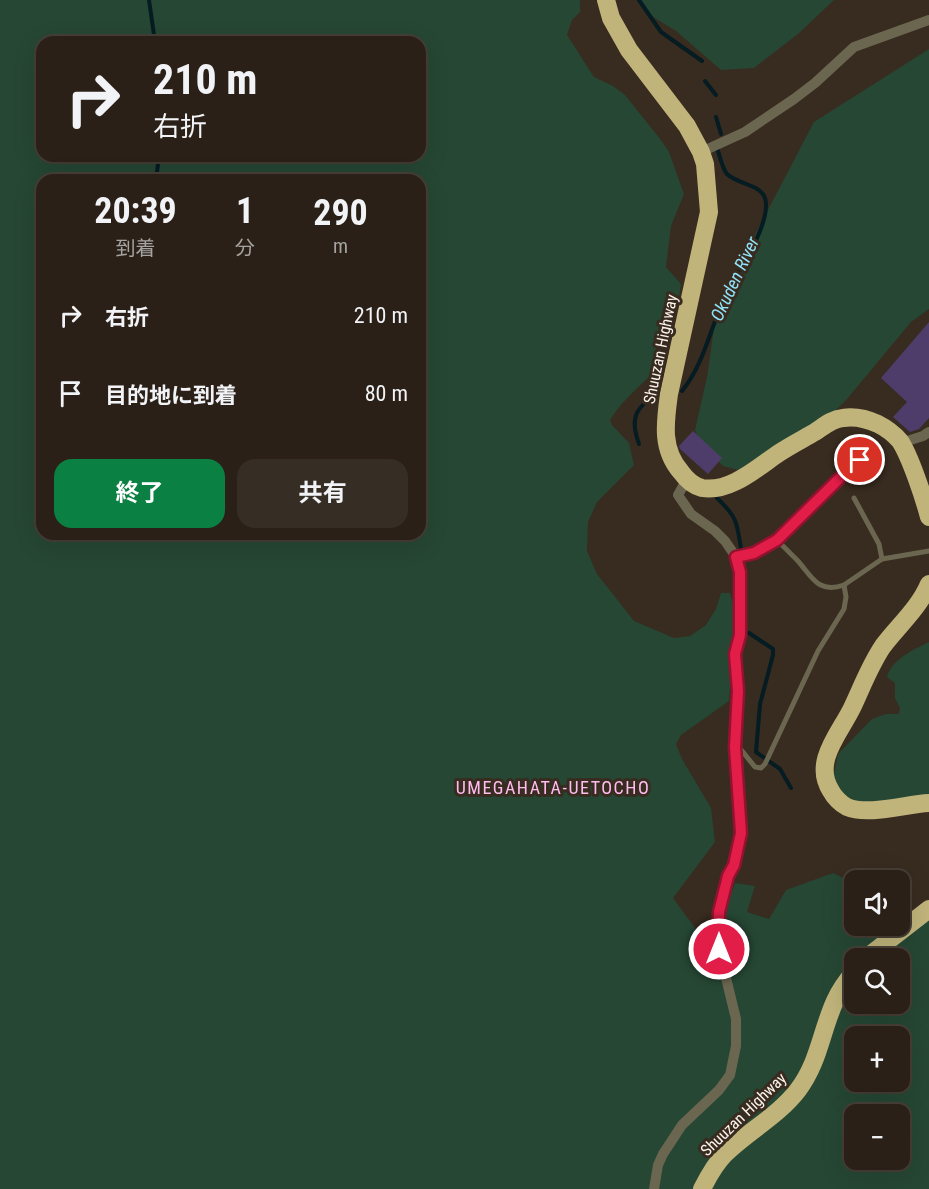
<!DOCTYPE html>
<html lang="ja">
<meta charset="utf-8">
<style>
body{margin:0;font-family:"Roboto Condensed","Noto Sans JP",sans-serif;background:#362d24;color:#f1f3f6;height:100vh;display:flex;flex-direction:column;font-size:22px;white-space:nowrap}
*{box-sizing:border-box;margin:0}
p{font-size:20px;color:#a5a3a1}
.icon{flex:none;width:33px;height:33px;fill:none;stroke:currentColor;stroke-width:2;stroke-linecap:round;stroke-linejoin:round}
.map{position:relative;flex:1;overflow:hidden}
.panel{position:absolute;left:36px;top:174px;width:390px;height:366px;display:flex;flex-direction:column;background:#2a2017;border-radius:18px;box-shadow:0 6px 24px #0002,0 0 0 2px #463e36}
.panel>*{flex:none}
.hud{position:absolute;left:36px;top:36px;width:390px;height:126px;border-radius:18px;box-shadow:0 6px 24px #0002,0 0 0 2px #463e36;background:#2a2017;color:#f1f3f6;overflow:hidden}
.buttons{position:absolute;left:844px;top:870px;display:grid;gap:12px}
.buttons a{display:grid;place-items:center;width:66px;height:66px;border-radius:12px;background:#2a2017;box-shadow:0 6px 24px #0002,0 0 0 2px #463e36;font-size:30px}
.pin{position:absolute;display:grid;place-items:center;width:51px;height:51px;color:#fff;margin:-26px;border:3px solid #fff;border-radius:50%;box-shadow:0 2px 6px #0007}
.me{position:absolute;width:66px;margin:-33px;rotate:0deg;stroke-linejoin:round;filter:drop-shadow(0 0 4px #0008)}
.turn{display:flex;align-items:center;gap:21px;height:126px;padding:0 18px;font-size:27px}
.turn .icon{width:78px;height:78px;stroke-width:2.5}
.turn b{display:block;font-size:42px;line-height:51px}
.eta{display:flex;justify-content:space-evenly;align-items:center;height:102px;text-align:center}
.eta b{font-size:36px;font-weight:700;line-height:42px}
.action{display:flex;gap:12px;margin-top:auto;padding:12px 18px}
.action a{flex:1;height:69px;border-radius:18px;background:#0b8043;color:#fff;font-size:24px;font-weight:700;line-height:69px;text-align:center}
.action a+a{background:#362d24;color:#f1f3f6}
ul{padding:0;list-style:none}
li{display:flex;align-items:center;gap:18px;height:78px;padding:0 18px}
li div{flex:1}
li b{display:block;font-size:22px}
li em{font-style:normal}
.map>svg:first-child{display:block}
</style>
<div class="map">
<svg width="929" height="1189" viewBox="0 0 929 1189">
<rect width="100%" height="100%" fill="#382b1f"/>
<g fill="#264734" fill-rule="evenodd">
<path d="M 0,0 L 580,0 L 580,12 L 572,20 L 567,35 L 594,77 L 613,86 L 625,95 L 661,140 L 669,152 L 684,194 L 671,226 L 666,267 L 681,284 L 676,317 L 655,344 L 660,365 C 644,384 622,399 610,420 L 612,425 L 629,443 L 634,465 L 597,502 L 588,522 L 587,551 L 597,574 L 634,621 L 674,638 L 690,636 L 706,625 L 716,609 L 721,593 L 730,593 L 736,614 L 729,701 L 681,735 L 676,744 L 682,759 L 711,808 L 715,842 L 673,898 L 698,932 L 710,940 L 723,941 L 723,915 L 735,883 L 755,886 L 747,912 L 769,919 L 786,890 L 833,873 L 855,883 L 855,926 L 900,926 L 900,909 L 903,915 L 918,925 L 929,921 L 929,1189 L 0,1189 ZM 42,42 L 420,42 L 420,156 L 42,156 ZM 42,180 L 420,180 L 420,534 L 42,534 ZM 855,958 L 900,958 L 900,1004 L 855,1004 ZM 855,1036 L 900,1036 L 900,1082 L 855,1082 ZM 855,1114 L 900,1114 L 900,1160 L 855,1160 Z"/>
<path d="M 639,0 L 834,0 L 798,34 L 754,68 L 721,70 L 676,31 L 648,14 Z"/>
<path d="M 929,49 L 929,309 L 911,322 L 847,399 L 830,416 L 805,429 L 738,470 L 723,466 L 701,445 L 695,430 L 707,377 L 714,328 L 749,246 L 814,122 Z"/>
<path d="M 929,642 L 929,796 L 871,811 L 839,796 L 833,778 L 838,754 L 872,719 L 886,714 L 899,714 L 900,708 L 895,698 L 895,683 L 887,677 C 892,659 913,650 929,642 Z"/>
</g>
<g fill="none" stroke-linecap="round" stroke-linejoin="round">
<g stroke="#051c22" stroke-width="4">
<path d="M 149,0 L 155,42"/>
<path d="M 639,0 L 661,32 L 702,61"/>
<path d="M 705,81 L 716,95"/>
<path d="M 716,117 L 721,134"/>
<path d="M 156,180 L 159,156"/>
<path d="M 682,391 C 704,364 710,329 724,299 C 734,276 773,224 765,198 C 760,184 737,184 727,174 C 722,168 720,156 717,148"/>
<path d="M 639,444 C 629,417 636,408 658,392"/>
<path d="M 717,498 C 737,517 737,522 741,549"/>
<path d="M 749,633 L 773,649 L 773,655 L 760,704 L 756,752 L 780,769 L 791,788"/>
</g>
</g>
<g fill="#4e3d6b">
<path d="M 929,322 L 929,418 L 919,429 L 910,432 L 893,417 L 907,402 L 881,378 Z"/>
<path d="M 693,431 L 722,458 L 708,474 L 680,449 L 679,446 Z"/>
</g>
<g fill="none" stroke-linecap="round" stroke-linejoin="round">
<g stroke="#6b6650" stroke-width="5">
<path d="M 854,498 L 879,544 L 882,559"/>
<path d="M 844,585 L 882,559 L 929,551"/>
<path d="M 738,746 L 755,767 L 761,768 L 765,764 L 818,651 L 844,609 L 846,597 L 844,585 C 818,594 812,577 798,561 C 791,554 784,547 777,540"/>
</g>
<g stroke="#6b6650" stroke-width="10">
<path d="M 701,152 L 745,132 L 794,99 L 815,83 L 854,47 L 929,20"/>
<path d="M 901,443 L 923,436 L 929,432"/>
<path d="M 736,557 L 754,553 L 777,540 L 850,468 L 870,453"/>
<path d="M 654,1189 L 658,1165 L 663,1154 L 682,1125 L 719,1090 L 730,1075 L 736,1046 L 736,1019 L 719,949 L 719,912 L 741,833 L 735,747 L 738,691 L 735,654 L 740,635 L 740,572 L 736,557 L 725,541 L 715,531 L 691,514 L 678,495 L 687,479"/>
</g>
<g stroke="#c0b47b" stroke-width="18">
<path d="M 606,0 L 611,18 L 629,50 L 687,126 L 701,152 L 705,164 L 709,212 L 669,394 C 665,423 661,449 681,472 C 686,479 694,486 702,488 C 730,493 758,467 779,453 C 791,445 803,439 815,432 C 824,426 832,419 843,418 C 855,416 867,419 878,424 C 886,428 894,434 900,441 C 910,456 924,498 929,517"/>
<path d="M 929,584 C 919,608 898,626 883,646 C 870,665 862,687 852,708 C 840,733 812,762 831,791 C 834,797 841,804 847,807 C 868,816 906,804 929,803"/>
<path d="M 866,958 L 929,909"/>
<path d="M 702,1189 C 708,1177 715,1164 725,1154 C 747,1132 778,1116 798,1090 C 819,1062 821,1032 835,1001 C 840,990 847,980 855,971"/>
</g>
</g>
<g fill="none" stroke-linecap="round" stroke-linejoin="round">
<defs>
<path id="route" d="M 719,949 L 719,912 L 728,876 L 734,865 L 741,833 L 735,747 L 738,691 L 735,654 L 740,635 L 740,572 L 736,557 L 754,553 L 777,540 L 850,468 L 860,460"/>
</defs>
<use href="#route" stroke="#92132f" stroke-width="15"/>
<use href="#route" stroke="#e11d48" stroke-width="10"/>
</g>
<g text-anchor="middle" stroke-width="6" stroke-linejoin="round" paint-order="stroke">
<g font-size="16" fill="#fcf3eb" stroke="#382b1f">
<text transform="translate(660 349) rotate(-78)" y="6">Shuuzan Highway</text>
<text transform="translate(743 1114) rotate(-44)" y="6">Shuuzan Highway</text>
</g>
<g font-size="18" font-style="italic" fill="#92e4fa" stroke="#382b1f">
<text transform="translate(735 279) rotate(-65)" y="6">Okuden River</text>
</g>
<g font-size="18" letter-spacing="1.5" fill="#ffbcef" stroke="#382b1f">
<text x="553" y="794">UMEGAHATA-UETOCHO</text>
</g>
</g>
</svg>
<div class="buttons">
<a><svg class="icon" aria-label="sound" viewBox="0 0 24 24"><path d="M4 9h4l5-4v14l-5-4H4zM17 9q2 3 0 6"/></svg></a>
<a><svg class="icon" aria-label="search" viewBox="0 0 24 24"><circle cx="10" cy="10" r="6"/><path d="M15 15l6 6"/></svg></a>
<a>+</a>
<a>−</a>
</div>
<div class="pin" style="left:860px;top:460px;background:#d93025"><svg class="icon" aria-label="arrive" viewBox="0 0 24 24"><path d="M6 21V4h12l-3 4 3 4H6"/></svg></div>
<svg class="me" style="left:719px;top:949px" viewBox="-20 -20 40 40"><circle r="17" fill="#e11d48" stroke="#fff" stroke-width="3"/><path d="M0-11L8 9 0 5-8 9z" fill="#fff"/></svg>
<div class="hud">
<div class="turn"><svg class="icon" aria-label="right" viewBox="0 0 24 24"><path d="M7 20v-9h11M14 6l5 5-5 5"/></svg><div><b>210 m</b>右折</div></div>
</div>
<section class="panel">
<div class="eta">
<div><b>20:39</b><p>到着</p></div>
<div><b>1</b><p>分</p></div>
<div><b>290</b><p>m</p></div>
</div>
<ul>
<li><svg class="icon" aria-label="right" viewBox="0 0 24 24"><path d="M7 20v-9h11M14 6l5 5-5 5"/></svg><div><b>右折</b></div><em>210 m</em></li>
<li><svg class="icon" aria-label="arrive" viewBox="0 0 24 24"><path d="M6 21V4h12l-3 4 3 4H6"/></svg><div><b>目的地に到着</b></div><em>80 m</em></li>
</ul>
<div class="action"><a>終了</a><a>共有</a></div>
</section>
</div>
